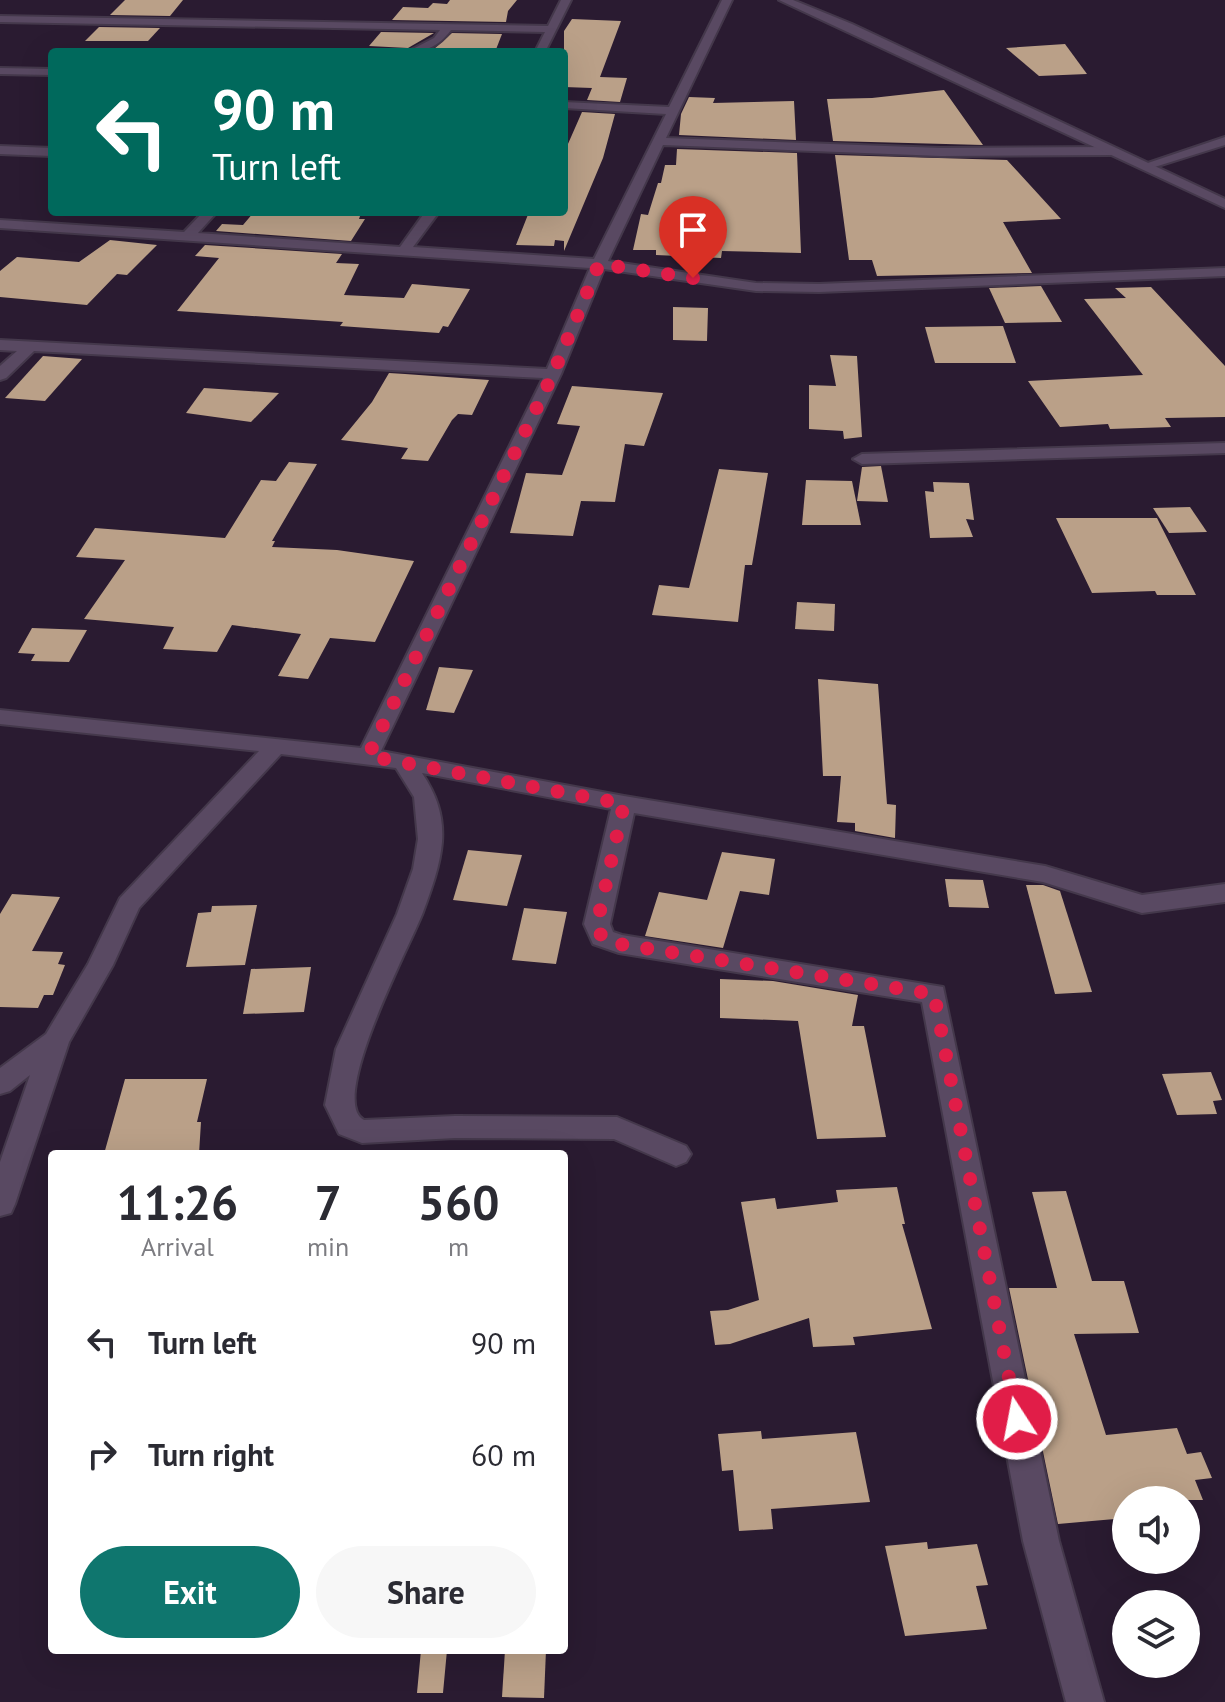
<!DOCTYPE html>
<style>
body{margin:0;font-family:"PT Sans",sans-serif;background:#f7f7f7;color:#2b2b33;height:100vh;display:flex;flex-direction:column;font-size:30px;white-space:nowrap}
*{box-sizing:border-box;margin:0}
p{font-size:26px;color:#7c7c81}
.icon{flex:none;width:44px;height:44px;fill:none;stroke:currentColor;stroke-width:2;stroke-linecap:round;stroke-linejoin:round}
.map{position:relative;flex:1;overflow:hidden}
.drawer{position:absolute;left:48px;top:1150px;width:520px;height:504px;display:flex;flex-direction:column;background:#fff;border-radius:8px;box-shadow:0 8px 32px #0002}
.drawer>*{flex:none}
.hud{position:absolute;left:48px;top:48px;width:520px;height:168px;border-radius:8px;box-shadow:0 8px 32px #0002;background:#00695c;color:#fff;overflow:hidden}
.fabs{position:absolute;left:1112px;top:1486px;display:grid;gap:16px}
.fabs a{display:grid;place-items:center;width:88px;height:88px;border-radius:50%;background:#fff;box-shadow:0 8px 32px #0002;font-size:40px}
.pin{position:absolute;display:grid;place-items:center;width:68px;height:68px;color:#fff;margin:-82px -34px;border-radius:50% 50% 50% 0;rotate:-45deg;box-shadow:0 0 8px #0007}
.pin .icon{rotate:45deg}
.me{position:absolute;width:88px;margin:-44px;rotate:349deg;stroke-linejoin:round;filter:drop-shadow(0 0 6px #0008)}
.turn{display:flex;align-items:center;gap:28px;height:168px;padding:0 32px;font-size:36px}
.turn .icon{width:104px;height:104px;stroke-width:2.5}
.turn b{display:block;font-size:56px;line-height:68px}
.eta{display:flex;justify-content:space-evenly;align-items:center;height:136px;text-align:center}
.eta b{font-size:48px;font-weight:600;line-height:56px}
.primary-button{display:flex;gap:16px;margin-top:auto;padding:16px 32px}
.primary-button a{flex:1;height:92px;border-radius:48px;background:#0f766e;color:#fff;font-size:32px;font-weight:600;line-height:92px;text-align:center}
.primary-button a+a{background:#f7f7f7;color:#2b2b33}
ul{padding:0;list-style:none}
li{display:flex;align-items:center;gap:24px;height:112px;padding:0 32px}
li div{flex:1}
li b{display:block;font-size:30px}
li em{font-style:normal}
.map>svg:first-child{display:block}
</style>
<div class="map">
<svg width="1225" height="1702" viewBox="0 0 1225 1702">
<rect width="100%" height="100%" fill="#2a1b31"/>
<g fill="#baa088">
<path d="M 125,0 L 183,0 L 170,16 L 110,15 Z"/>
<path d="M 450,0 L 517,0 L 508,11 L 506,22 L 392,20 L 403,7 L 428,8 L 433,3 L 447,4 Z"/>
<path d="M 572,19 L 621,21 L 600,77 L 627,78 L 620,102 L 587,100 L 592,88 L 564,87 L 564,31 Z"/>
<path d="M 99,27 L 160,28 L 148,41 L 85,41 Z"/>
<path d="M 381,32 L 434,33 L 408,48 L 369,46 Z"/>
<path d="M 452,33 L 502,34 L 495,52 L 434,49 Z"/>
<path d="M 1065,44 L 1087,74 L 1039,76 L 1006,48 Z"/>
<path d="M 944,90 L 983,145 L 833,141 L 827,99 L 872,98 Z"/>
<path d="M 689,97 L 715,98 L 713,103 L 794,101 L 796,140 L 679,135 L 681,114 Z"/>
<path d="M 582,112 L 615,114 L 603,158 L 564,251 L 564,241 L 555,240 L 554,246 L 516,245 L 529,212 L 564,212 L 564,153 Z"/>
<path d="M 677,149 L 797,153 L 801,253 L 722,251 L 721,258 L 656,255 L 656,250 L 633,250 L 641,214 L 648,215 L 658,183 L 661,183 L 665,165 L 676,165 Z"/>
<path d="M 835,155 L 1007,160 L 1061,219 L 1003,222 L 1032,273 L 877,276 L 872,260 L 849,260 Z"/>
<path d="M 254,212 L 297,212 L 360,216 L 359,219 L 365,219 L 351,241 L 216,231 L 222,224 L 243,225 Z"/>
<path d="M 110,240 L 157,245 L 127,275 L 117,274 L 87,305 L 0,297 L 0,271 L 17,257 L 79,262 Z"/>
<path d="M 205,245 L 342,254 L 336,263 L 359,264 L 344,295 L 404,298 L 412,284 L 470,289 L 448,327 L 443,326 L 439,333 L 340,326 L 343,322 L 177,311 L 219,258 L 195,256 Z"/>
<path d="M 1041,286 L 1062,322 L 1005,323 L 989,288 Z"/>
<path d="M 1151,287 L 1225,366 L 1225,417 L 1165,418 L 1171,427 L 1110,429 L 1108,424 L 1060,427 L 1028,381 L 1143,375 L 1084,299 L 1126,298 L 1115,288 Z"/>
<path d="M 673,307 L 708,308 L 707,341 L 673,340 Z"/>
<path d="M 1003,326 L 1016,363 L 935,363 L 925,327 Z"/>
<path d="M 830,355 L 857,356 L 862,437 L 844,439 L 843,431 L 809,429 L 809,385 L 836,386 Z"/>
<path d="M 43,356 L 82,359 L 45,401 L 5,398 Z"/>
<path d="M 389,373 L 405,374 L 489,380 L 472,415 L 458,414 L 452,420 L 428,461 L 401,459 L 408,448 L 341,440 L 372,402 Z"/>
<path d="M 572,386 L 663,393 L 644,446 L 625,444 L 615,502 L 581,501 L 573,536 L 510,533 L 526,473 L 562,475 L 580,426 L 557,424 Z"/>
<path d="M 204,388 L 279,393 L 251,422 L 186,413 Z"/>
<path d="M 289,462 L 317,464 L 272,541 L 275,541 L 272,547 L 337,550 L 414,561 L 375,642 L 330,638 L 308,679 L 278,676 L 301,634 L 232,625 L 217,652 L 163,649 L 174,627 L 84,619 L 125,560 L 76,557 L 95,528 L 225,538 L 261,480 L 276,481 Z"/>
<path d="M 881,466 L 888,502 L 857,501 L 862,467 Z"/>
<path d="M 719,469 L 768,473 L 752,565 L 745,565 L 738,622 L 652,615 L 659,585 L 689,588 Z"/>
<path d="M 806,480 L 852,481 L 861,525 L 802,525 Z"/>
<path d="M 933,482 L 969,483 L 974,520 L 966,519 L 973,537 L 930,538 L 925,491 L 934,492 Z"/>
<path d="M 1190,507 L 1207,532 L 1169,533 L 1153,508 Z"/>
<path d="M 1056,518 L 1157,518 L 1196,595 L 1157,595 L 1155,591 L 1092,593 Z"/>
<path d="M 797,602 L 835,604 L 834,631 L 795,629 Z"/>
<path d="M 32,628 L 87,630 L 69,662 L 31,661 L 35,654 L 18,653 Z"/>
<path d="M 439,667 L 473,670 L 454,713 L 426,710 Z"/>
<path d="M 818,679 L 878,684 L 887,804 L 896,805 L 895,838 L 855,831 L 855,823 L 837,822 L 841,776 L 823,776 Z"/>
<path d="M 468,850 L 522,855 L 507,906 L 453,900 Z"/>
<path d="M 722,852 L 775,859 L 769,895 L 740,891 L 723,948 L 645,936 L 659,892 L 707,900 Z"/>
<path d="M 945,879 L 983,880 L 989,908 L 949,907 Z"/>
<path d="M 1026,885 L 1043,885 L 1060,891 L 1092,992 L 1055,994 Z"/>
<path d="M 12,894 L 60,897 L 32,951 L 63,952 L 58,964 L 65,965 L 53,995 L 44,995 L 38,1008 L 0,1007 L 0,914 Z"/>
<path d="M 257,905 L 245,965 L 186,967 L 198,913 L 211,912 L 212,906 Z"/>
<path d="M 524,908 L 567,912 L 556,964 L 512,960 Z"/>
<path d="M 311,967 L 304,1012 L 243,1014 L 251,969 Z"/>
<path d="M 720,979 L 773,981 L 858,995 L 852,1026 L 864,1026 L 886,1137 L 817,1139 L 798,1021 L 720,1018 Z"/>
<path d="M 1211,1072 L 1222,1100 L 1213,1101 L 1217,1114 L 1177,1115 L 1162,1074 Z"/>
<path d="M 125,1079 L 207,1079 L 197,1122 L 201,1122 L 199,1154 L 104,1154 Z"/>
<path d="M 897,1187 L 905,1224 L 902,1224 L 932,1329 L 853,1337 L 855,1345 L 813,1347 L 809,1318 L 730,1344 L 715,1345 L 710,1311 L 728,1310 L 759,1300 L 741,1202 L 775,1198 L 777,1209 L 838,1202 L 836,1190 Z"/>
<path d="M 1066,1191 L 1092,1281 L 1124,1281 L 1139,1333 L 1074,1334 L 1106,1435 L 1177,1428 L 1187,1454 L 1201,1452 L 1212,1478 L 1195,1480 L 1203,1500 L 1126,1500 L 1126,1518 L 1058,1524 L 1009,1288 L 1057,1288 L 1032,1192 Z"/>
<path d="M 761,1431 L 762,1439 L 856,1432 L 870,1502 L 771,1509 L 773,1529 L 739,1531 L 733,1470 L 722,1471 L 718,1434 Z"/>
<path d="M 927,1542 L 928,1549 L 977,1544 L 988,1585 L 976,1586 L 987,1629 L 905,1636 L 885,1546 Z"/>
<path d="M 421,1650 L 447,1650 L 443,1693 L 417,1693 Z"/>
<path d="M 505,1650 L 546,1650 L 544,1698 L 502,1697 Z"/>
</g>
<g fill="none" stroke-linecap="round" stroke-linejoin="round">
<defs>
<g id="street">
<path d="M 561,0 L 571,0 L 545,52 L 535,52 L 545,32 L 451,30 C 439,46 426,52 407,52 L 434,38 L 440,30 L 0,22 L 0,16 L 548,26 Z"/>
<path d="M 722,0 L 732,0 L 666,138 L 941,148 L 1113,147 L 1119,151 L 1113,155 L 941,156 L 663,145 L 608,261 L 756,283 L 819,284 L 1225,268 L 1225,276 L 819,292 L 756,291 L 604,269 L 561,374 L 381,751 L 624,796 L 1045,866 L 1142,895 L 1225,884 L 1225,902 L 1142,913 L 1043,882 L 634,813 L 610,924 L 613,932 L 622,935 L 943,987 L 1059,1541 L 1104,1702 L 1066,1702 L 1023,1541 L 922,1002 L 619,953 L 593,944 L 584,924 L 611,809 L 422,773 C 436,794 444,815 442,842 C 440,866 431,890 423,912 C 411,944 327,1101 364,1120 L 455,1116 L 617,1117 L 686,1146 L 691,1154 L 686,1162 L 676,1166 L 614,1139 L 455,1138 L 362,1143 L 339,1134 L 325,1105 L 336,1049 L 397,914 L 413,869 L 418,839 L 414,797 L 396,768 L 281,754 L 139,908 L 113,965 L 69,1042 L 15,1204 L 11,1213 L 0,1216 L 0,1162 L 30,1075 L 10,1091 L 0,1094 L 0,1068 L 46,1034 L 88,964 L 120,898 L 259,751 L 0,724 L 0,710 L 361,748 L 543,378 L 34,351 L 6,378 L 0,380 L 0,366 L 17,351 L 0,350 L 0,340 L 547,369 L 590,268 L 0,228 L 0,220 L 184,232 L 203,212 L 217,212 L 198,233 L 400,247 L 425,212 L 439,212 L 413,247 L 594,259 L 666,114 L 564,108 L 564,102 L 669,107 Z"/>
<path d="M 0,68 L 52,69 L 52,75 L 0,74 Z"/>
<path d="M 1225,137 L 1225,145 L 1145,170 L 1139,166 Z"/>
<path d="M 0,146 L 52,148 L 52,156 L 0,154 Z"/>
<path d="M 1225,443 L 1225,453 L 862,464 L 853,459 L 862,454 Z"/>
</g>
<path id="secondary" d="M 779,0 L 793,0 L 852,24 L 1225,199 L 1225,208 Z"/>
</defs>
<use href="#street" stroke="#44384b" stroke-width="4"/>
<use href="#secondary" stroke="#44384b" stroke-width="4"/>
<use href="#street" fill="#594962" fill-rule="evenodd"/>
<use href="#secondary" fill="#594962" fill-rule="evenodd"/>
</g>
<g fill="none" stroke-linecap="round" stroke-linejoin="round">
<path stroke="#e11d48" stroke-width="14" stroke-dasharray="0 25.2" d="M 693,278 L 599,264 L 553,374 L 368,756 L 624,804 L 597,924 L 602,938 L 619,944 L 934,994 L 1017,1419"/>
</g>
</svg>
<div class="fabs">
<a><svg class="icon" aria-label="sound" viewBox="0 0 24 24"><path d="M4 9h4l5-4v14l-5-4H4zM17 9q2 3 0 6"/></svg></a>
<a><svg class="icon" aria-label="layers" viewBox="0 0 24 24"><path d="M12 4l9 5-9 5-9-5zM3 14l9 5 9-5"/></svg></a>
</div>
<div class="pin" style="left:693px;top:278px;background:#d93025"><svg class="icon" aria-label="arrive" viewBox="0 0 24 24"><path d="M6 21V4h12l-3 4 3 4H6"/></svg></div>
<svg class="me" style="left:1017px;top:1419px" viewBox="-20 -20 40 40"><circle r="17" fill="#e11d48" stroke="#fff" stroke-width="3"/><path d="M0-11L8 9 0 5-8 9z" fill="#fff"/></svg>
<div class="hud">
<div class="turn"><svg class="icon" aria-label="left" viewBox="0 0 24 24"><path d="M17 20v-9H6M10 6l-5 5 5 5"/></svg><div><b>90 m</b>Turn left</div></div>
</div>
<section class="drawer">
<div class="eta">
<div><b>11:26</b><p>Arrival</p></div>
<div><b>7</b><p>min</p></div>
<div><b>560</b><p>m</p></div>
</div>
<ul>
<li><svg class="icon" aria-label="left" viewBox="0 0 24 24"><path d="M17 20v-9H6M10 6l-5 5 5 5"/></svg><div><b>Turn left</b></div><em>90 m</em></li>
<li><svg class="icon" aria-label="right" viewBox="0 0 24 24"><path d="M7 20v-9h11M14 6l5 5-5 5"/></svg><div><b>Turn right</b></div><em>60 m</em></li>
</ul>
<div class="primary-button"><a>Exit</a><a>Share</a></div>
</section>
</div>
